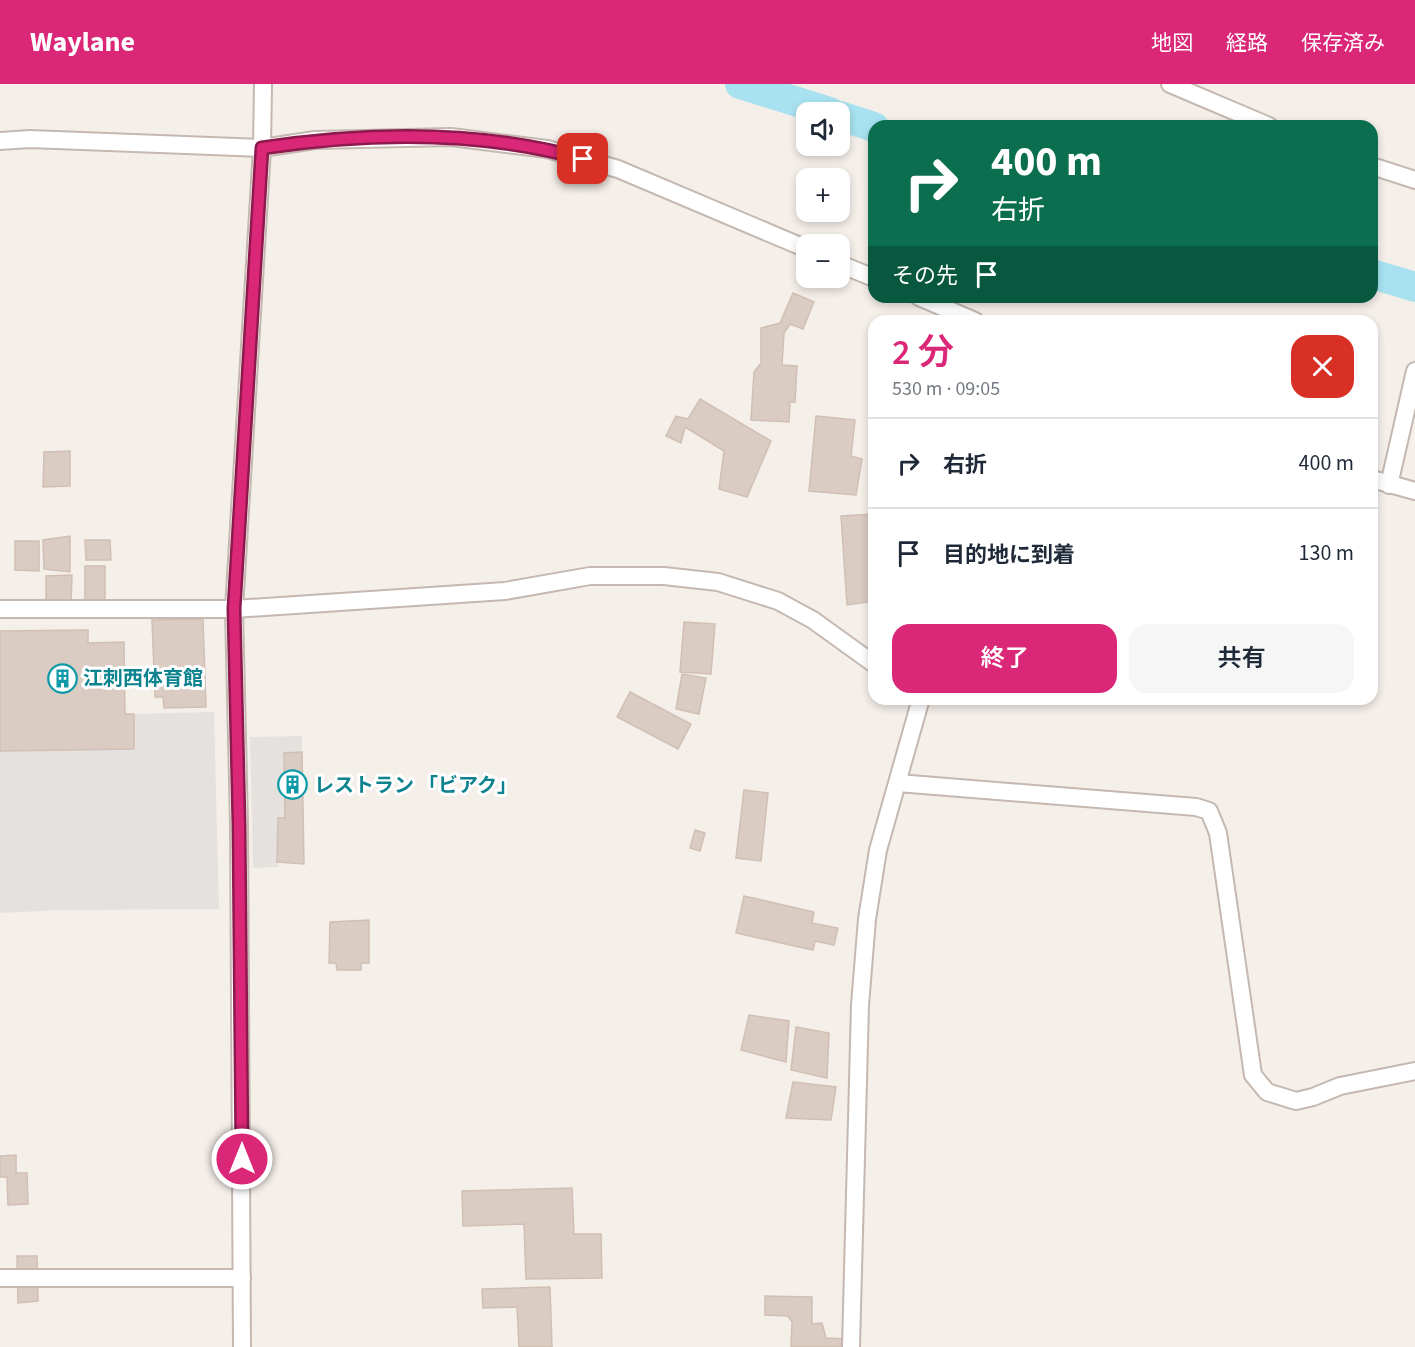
<!DOCTYPE html>
<html lang="ja">
<meta charset="utf-8">
<style>
body{margin:0;font-family:"Source Sans 3","Noto Sans JP",sans-serif;background:#f6f6f7;color:#1f2937;height:100vh;display:flex;flex-direction:column;font-size:22px;white-space:nowrap}
*{box-sizing:border-box;margin:0}
p{font-size:20px;color:#747a83}
.icon{flex:none;width:33px;height:33px;fill:none;stroke:currentColor;stroke-width:2;stroke-linecap:round;stroke-linejoin:round}
.map{position:relative;flex:1;overflow:hidden}
.side{position:absolute;left:868px;top:231px;width:510px;height:390px;display:flex;flex-direction:column;background:#fff;border-radius:18px;box-shadow:0 3px 9px #0003}
.side>*{flex:none}
.banner{position:absolute;left:868px;top:36px;width:510px;height:183px;border-radius:18px;box-shadow:0 3px 9px #0003;background:#0b6e4f;color:#fff;overflow:hidden}
.controls{position:absolute;left:796px;top:18px;display:grid;gap:12px}
.controls a{display:grid;place-items:center;width:54px;height:54px;border-radius:12px;background:#fff;box-shadow:0 3px 9px #0003;font-size:30px}
.pin{position:absolute;display:grid;place-items:center;width:51px;height:51px;color:#fff;margin:-26px;border-radius:12px;box-shadow:0 3px 9px #0006}
.me{position:absolute;width:66px;margin:-33px;rotate:0deg;stroke-linejoin:round;filter:drop-shadow(0 0 4px #0008)}
.turn{display:flex;align-items:center;gap:21px;height:126px;padding:0 24px;font-size:27px}
.turn .icon{width:78px;height:78px;stroke-width:2.5}
.turn b{display:block;font-size:42px;line-height:51px}
.then{display:flex;align-items:center;height:57px;padding:0 24px;background:#0003;gap:12px;font-size:22px}
.round{display:grid;place-items:center;flex:none;width:63px;height:63px;border-radius:18px;background:#f6f6f7}
.head{display:flex;align-items:center;justify-content:space-between;height:102px;padding:0 24px}
h1{font-size:36px;font-weight:600;line-height:45px;color:#db2777}
.cta{display:flex;gap:12px;margin-top:auto;padding:12px 24px}
.cta a{flex:1;height:69px;border-radius:18px;background:#db2777;color:#fff;font-size:24px;font-weight:600;line-height:69px;text-align:center}
.cta a+a{background:#f6f6f7;color:#1f2937}
ul{padding:0;list-style:none}
li{display:flex;align-items:center;gap:18px;height:90px;padding:0 24px;border-top:2px solid #e0e1e3}
li div{flex:1}
li b{display:block;font-size:22px}
li em{font-style:normal}
header{display:flex;align-items:center;gap:36px;box-sizing:border-box;height:84px;padding:0 30px;background:#db2777;color:#fff}
header strong{font-size:28px}
nav{display:flex;gap:33px;margin-inline-start:auto;font-size:21px}
.map>svg:first-child{display:block}
</style>
<header>
<strong>Waylane</strong>
<nav><a>地図</a><a>経路</a><a>保存済み</a></nav>
</header>
<div class="map">
<svg width="1415" height="1263" viewBox="0 0 1415 1263">
<rect width="100%" height="100%" fill="#f5efea"/>
<g fill="#e4e1df">
<path d="M 214,628 L 219,825 L 62,826 L 0,829 L 0,667 L 134,665 L 134,630 Z"/>
<path d="M 302,652 L 302,668 L 284,669 L 285,734 L 278,734 L 278,783 L 253,784 L 250,653 Z"/>
</g>
<g fill="none" stroke-linecap="round" stroke-linejoin="round">
<g stroke="#a8e2f0" stroke-width="30">
<path d="M 740,0 L 830,28"/>
<path d="M 840,32 L 874,43"/>
<path d="M 1372,190 L 1415,203"/>
</g>
</g>
<g fill="#daccc3" stroke="#d1bfb3" stroke-width="1.5">
<path d="M 793,209 L 814,218 L 803,245 L 790,240 L 784,249 L 782,281 L 797,282 L 795,318 L 790,318 L 789,338 L 751,336 L 754,288 L 761,279 L 761,244 L 780,239 Z"/>
<path d="M 700,315 L 771,357 L 747,413 L 719,405 L 724,367 L 685,343 L 681,359 L 666,352 L 676,332 L 688,335 Z"/>
<path d="M 816,332 L 855,336 L 851,372 L 862,375 L 856,411 L 809,407 Z"/>
<path d="M 70,367 L 70,402 L 43,403 L 44,368 Z"/>
<path d="M 874,430 L 874,517 L 847,521 L 841,432 Z"/>
<path d="M 70,452 L 70,488 L 44,485 L 43,456 Z"/>
<path d="M 85,456 L 110,456 L 111,476 L 86,476 Z"/>
<path d="M 15,457 L 39,457 L 39,487 L 15,486 Z"/>
<rect x="85" y="482" width="20" height="35"/>
<path d="M 72,491 L 71,522 L 46,523 L 46,492 Z"/>
<path d="M 203,535 L 206,623 L 164,624 L 163,613 L 155,613 L 152,536 Z"/>
<path d="M 684,538 L 715,540 L 711,590 L 680,588 Z"/>
<path d="M 88,546 L 88,559 L 124,558 L 125,630 L 134,630 L 134,665 L 0,667 L 0,547 Z"/>
<path d="M 682,590 L 706,594 L 699,630 L 676,625 Z"/>
<path d="M 630,608 L 691,640 L 678,665 L 617,633 Z"/>
<path d="M 302,668 L 304,780 L 277,778 L 278,734 L 285,734 L 284,669 Z"/>
<path d="M 744,706 L 768,709 L 761,777 L 736,774 Z"/>
<path d="M 695,746 L 705,749 L 700,767 L 690,764 Z"/>
<path d="M 744,812 L 814,828 L 812,839 L 838,844 L 834,861 L 815,857 L 813,866 L 736,849 Z"/>
<path d="M 369,836 L 369,879 L 361,879 L 361,886 L 337,886 L 336,879 L 329,879 L 330,838 Z"/>
<path d="M 749,931 L 789,937 L 786,978 L 741,966 Z"/>
<path d="M 796,943 L 829,949 L 827,994 L 791,986 Z"/>
<path d="M 793,998 L 836,1003 L 831,1036 L 786,1034 Z"/>
<path d="M 16,1071 L 16,1089 L 27,1089 L 28,1120 L 8,1121 L 7,1093 L 0,1093 L 0,1072 Z"/>
<path d="M 572,1104 L 574,1150 L 601,1150 L 602,1194 L 526,1195 L 524,1140 L 463,1142 L 462,1107 Z"/>
<path d="M 17,1172 L 37,1172 L 38,1217 L 18,1219 Z"/>
<path d="M 550,1203 L 552,1263 L 519,1263 L 517,1223 L 483,1224 L 482,1205 Z"/>
<path d="M 765,1212 L 812,1213 L 812,1240 L 822,1239 L 826,1254 L 846,1255 L 845,1263 L 791,1263 L 792,1238 L 788,1232 L 765,1231 Z"/>
</g>
<g fill="none" stroke-linecap="round" stroke-linejoin="round">
<defs>
<g id="minor">
<path d="M 1170,0 L 1269,42"/>
<path d="M 0,57 L 30,55 L 262,64 L 315,56 L 451,53 L 547,65 L 618,85 L 807,165"/>
<path d="M 1372,82 L 1415,96"/>
<path d="M 840,180 L 874,194"/>
<path d="M 919,213 L 975,237"/>
<path d="M 1372,395 L 1415,407"/>
<path d="M 1389,401 L 1415,287"/>
<path d="M 0,525 L 234,525 L 505,507 L 590,492 L 664,492 L 718,498 L 778,517 L 813,536 L 874,580"/>
<path d="M 898,699 L 1196,723 L 1209,727 L 1218,749 L 1253,991 L 1267,1008 L 1296,1017 L 1313,1013 L 1340,1002 L 1415,987"/>
<path d="M 0,1194 L 242,1194"/>
<path d="M 242,1263 L 239,740 L 234,525 L 262,64 L 263,0"/>
<path d="M 851,1263 L 860,921 L 867,835 L 878,766 L 920,618 L 918,615"/>
</g>
</defs>
<use href="#minor" stroke="#c4b8b0" stroke-width="20"/>
<use href="#minor" stroke="#fff" stroke-width="16"/>
</g>
<g fill="none" stroke-linecap="round" stroke-linejoin="round">
<defs>
<path id="route" d="M 242,1075 L 239,740 L 234,525 L 262,64 C 368,48 479,46 583,75"/>
</defs>
<use href="#route" stroke="#8e194d" stroke-width="15"/>
<use href="#route" stroke="#db2777" stroke-width="10"/>
</g>
<defs>
<symbol id="building-ring" viewBox="-11 -11 22 22"><circle r="9.5" fill="#fff" stroke="#0f9aa8" stroke-width="1.5"/><path d="M-4-6H4V6H1V3H-1V6H-4ZM-2.5-4.3h1.7v1.8h-1.7ZM.8-4.3h1.7v1.8H.8ZM-2.5-1h1.7V.8h-1.7ZM.8-1h1.7V.8H.8Z" fill="#0f9aa8"/></symbol>
</defs>
<g fill-rule="evenodd">
<use href="#building-ring" x="46" y="578" width="33" height="33"/>
<use href="#building-ring" x="276" y="684" width="33" height="33"/>
</g>
<g text-anchor="middle" stroke-width="6" stroke-linejoin="round" paint-order="stroke">
<g font-size="20" font-weight="bold" fill="#0d838f" stroke="#fff" text-anchor="start">
<text x="83" y="601">江刺西体育館</text>
<text x="314" y="708">レストラン 「ビアク」</text>
</g>
</g>
</svg>
<div class="controls">
<a><svg class="icon" aria-label="sound" viewBox="0 0 24 24"><path d="M4 9h4l5-4v14l-5-4H4zM17 9q2 3 0 6"/></svg></a>
<a>+</a>
<a>−</a>
</div>
<div class="pin" style="left:583px;top:75px;background:#d93025"><svg class="icon" aria-label="arrive" viewBox="0 0 24 24"><path d="M6 21V4h12l-3 4 3 4H6"/></svg></div>
<svg class="me" style="left:242px;top:1075px" viewBox="-20 -20 40 40"><circle r="17" fill="#db2777" stroke="#fff" stroke-width="3"/><path d="M0-11L8 9 0 5-8 9z" fill="#fff"/></svg>
<div class="banner">
<div class="turn"><svg class="icon" aria-label="right" viewBox="0 0 24 24"><path d="M7 20v-9h11M14 6l5 5-5 5"/></svg><div><b>400 m</b>右折</div></div>
<div class="then">その先<svg class="icon" aria-label="arrive" viewBox="0 0 24 24"><path d="M6 21V4h12l-3 4 3 4H6"/></svg></div>
</div>
<section class="side">
<div class="head"><div><h1>2 分</h1><p>530 m · 09:05</p></div><a class="round" style="background:#d93025;color:#fff"><svg class="icon" aria-label="close" viewBox="0 0 24 24"><path d="M6 6l12 12M18 6L6 18"/></svg></a></div>
<ul>
<li><svg class="icon" aria-label="right" viewBox="0 0 24 24"><path d="M7 20v-9h11M14 6l5 5-5 5"/></svg><div><b>右折</b></div><em>400 m</em></li>
<li><svg class="icon" aria-label="arrive" viewBox="0 0 24 24"><path d="M6 21V4h12l-3 4 3 4H6"/></svg><div><b>目的地に到着</b></div><em>130 m</em></li>
</ul>
<div class="cta"><a>終了</a><a>共有</a></div>
</section>
</div>
